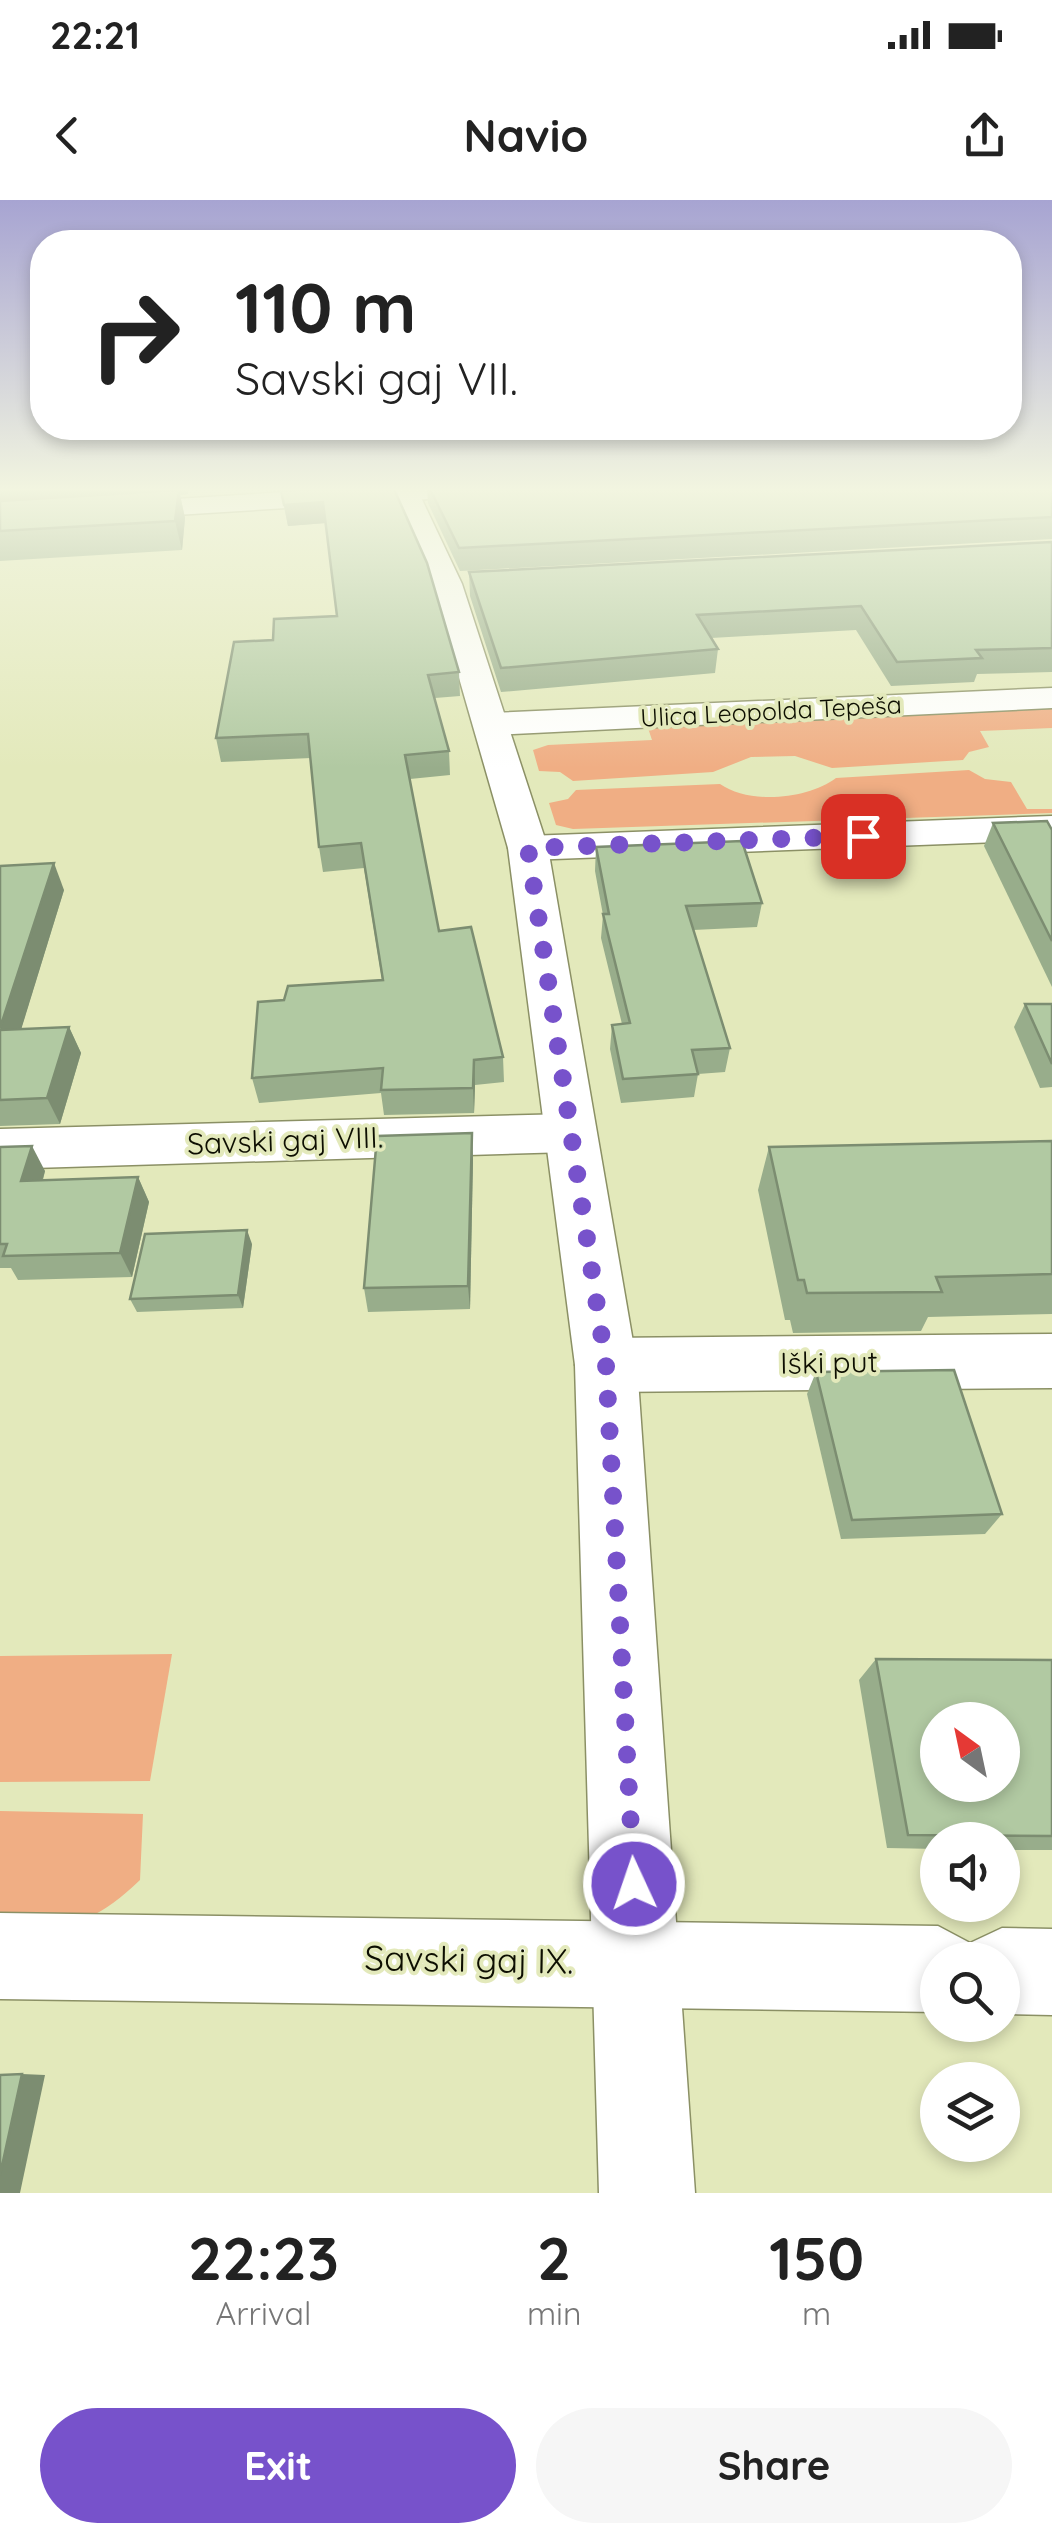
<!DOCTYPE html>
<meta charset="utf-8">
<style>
body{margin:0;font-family:Quicksand,sans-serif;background:#f6f6f6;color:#222;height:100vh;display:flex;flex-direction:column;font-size:38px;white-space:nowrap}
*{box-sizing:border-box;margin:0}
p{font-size:32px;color:#767676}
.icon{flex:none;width:55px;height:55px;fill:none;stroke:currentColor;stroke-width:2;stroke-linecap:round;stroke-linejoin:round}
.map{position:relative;height:1993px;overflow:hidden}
.side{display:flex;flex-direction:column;background:#fff;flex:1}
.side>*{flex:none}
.guide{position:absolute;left:30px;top:30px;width:992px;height:210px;border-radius:40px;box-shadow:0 5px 15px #0003;background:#fff;color:#222;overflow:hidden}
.needle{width:65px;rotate:327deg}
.controls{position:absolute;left:920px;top:1502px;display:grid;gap:20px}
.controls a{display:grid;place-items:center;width:100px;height:100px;border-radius:50%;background:#fff;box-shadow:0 5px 15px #0003;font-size:50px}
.pin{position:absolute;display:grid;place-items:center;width:85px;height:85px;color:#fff;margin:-42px;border-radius:20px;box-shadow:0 5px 15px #0006}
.me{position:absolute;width:110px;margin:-55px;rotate:357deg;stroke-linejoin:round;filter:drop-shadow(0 0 8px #0008)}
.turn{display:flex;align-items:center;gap:35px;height:210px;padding:0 40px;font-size:45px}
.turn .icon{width:130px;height:130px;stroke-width:2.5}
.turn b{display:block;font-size:70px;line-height:85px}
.eta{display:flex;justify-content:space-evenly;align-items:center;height:170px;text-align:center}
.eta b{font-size:60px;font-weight:700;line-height:70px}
.cta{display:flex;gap:20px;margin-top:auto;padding:20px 40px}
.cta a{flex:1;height:115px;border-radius:60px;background:#7752cb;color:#fff;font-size:40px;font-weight:700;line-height:115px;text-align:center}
.cta a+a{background:#f6f6f6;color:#222}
.status{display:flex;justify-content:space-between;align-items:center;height:70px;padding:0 50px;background:#fff;direction:ltr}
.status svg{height:28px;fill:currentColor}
header{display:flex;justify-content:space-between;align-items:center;height:130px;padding:0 40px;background:#fff;font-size:45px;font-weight:700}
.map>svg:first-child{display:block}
</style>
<div class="status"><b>22:21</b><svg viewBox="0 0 49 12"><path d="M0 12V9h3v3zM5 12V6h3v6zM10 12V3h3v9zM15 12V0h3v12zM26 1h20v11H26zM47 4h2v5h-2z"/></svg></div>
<header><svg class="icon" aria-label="back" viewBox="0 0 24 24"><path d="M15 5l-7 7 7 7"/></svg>Navio<svg class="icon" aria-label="share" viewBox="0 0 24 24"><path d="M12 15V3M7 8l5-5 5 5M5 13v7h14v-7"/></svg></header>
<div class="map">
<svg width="1052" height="1993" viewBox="0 0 1052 1993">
<rect width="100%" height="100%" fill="#e3e9bb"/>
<g fill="#f0ae84">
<path d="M 1052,508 L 1052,528 L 980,531 L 989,547 L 969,552 L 963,560 L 832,568 L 795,556 L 751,557 L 713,572 L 573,581 L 560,572 L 539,571 L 533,550 L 548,545 L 652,540 L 646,522 Z"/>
<path d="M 969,570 L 985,579 L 1011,582 L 1027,609 L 1052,609 L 1052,613 L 573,629 L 556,625 L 549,603 L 568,599 L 576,590 L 720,584 C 750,605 808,599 836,578 Z"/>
<path d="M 172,1454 L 150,1581 L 0,1582 L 0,1456 Z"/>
<path d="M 0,1611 L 143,1614 L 140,1680 C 89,1729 66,1727 0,1724 Z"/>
</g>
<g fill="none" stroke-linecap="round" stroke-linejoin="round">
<defs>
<g id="minor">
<path d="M 334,289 L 474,289 L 461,297 L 0,326 L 0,310 Z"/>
<path d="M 1052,488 L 1052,508 L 491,535 L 478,532 L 473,524 L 478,516 L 491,513 Z"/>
<path d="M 1052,616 L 1052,640 L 528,660 L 514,657 L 508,648 L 514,639 L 528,636 Z"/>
<path d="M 569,914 L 588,919 L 595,933 L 588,947 L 569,952 L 0,969 L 0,929 Z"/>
<path d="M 1052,1134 L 1052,1188 L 606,1192 L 584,1184 L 575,1165 L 584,1146 L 606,1138 Z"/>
<path d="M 0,1713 L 938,1726 L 970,1743 L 1002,1728 L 1052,1729 L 1052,1815 L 1002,1814 L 1002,1760 L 938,1760 L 938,1812 L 0,1799 Z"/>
</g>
<path id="tertiary" d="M 391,289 L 417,289 L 462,384 L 548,648 L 637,1165 L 695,1993 L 599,1993 L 575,1165 L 508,648 L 432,384 Z"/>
</defs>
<use href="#minor" stroke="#8b9065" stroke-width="3"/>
<use href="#tertiary" stroke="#8b9065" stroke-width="3"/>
<use href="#minor" fill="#fff" fill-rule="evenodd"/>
<use href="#tertiary" fill="#fff" fill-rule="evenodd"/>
</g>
<g fill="#98ad8b">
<path d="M 0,289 L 188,294 L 180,295 L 185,318 L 182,350 L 0,361 Z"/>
<path d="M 315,289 L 459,472 L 460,496 L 435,498 L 449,551 L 450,575 L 410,579 L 439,731 L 503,857 L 504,882 L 475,885 L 474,913 L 384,915 L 381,893 L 259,903 L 252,878 L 284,800 L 382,780 L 364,668 L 323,672 L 319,647 L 311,558 L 221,562 L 216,538 L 273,440 L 337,416 L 326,323 L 288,326 L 285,312 L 281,291 Z"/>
<path d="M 427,289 L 1052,289 L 1052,339 L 460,371 L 428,303 Z"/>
<path d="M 1052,342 L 1052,472 L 977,474 L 974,482 L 891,486 L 856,430 L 711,438 L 718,449 L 715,473 L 501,492 L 470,396 L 469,372 Z"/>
<path d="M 993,623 L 1052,630 L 1052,787 L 984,646 Z"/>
<path d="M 596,647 L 762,703 L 757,727 L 693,730 L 730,848 L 725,872 L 698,874 L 694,897 L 621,903 L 610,849 L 612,825 L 622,824 L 601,738 L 603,715 L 595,671 Z"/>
<path d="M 0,666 L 64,690 L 21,829 L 69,827 L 81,853 L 60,924 L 0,926 Z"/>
<path d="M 1025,804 L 1052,804 L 1052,887 L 1040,888 L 1014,827 Z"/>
<path d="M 1052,941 L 1052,1114 L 928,1117 L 921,1131 L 793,1133 L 790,1120 L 785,1120 L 758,990 L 769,947 Z"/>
<path d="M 0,947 L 45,971 L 43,980 L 138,977 L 149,1002 L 132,1077 L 18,1080 L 11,1068 L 0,1068 Z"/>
<path d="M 473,959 L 470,1109 L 368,1112 L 364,1088 Z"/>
<path d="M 252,1044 L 243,1108 L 137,1112 L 130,1099 Z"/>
<path d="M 816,1172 L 1002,1314 L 985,1334 L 841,1339 L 807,1194 Z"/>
<path d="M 876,1459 L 1052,1460 L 1052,1650 L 1002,1650 L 1002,1640 L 938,1640 L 938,1649 L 887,1648 L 859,1480 Z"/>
</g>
<g fill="#7c8d71">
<path d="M 0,289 L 188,289 L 188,294 L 180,295 L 185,318 L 182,350 L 175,321 L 0,310 Z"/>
<path d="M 323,302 L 326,323 L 288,326 L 284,305 Z"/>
<path d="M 54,663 L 64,690 L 13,856 L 0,830 Z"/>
<path d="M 69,827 L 81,853 L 60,924 L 47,898 Z"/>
<path d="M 474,860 L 475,885 L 474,913 L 473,888 Z"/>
<path d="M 472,933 L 473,959 L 470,1109 L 468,1086 Z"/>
<path d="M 32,946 L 45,971 L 35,1006 L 21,981 Z"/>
<path d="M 138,977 L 149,1002 L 132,1077 L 120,1053 Z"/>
<path d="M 247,1030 L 252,1044 L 243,1108 L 238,1095 Z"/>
<path d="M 22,1874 L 45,1875 L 20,1993 L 0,1993 L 0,1975 Z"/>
</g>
<g fill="#b1c9a2" stroke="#7c8d71" stroke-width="2.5" fill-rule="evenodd">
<path d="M 315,289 L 394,289 L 427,363 L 459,472 L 428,475 L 449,551 L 405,555 L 439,731 L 471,727 L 503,857 L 474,860 L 473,888 L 381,890 L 383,868 L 252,878 L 258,802 L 284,800 L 288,786 L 383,780 L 361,643 L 319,647 L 308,534 L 216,538 L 234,442 L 273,440 L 274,419 L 337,416 L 323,302 L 284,305 L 281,291 Z"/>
<path d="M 430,289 L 1052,289 L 1052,317 L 459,348 Z"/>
<path d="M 179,290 L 175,321 L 0,331 L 0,301 Z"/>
<path d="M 1052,342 L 1052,448 L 976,450 L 982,458 L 897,462 L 861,406 L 697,415 L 718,449 L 501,468 L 469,372 Z"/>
<path d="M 1047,621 L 1052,630 L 1052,741 L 993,623 Z"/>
<path d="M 742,641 L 762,703 L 686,706 L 730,848 L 692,850 L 698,874 L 623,879 L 612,825 L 630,823 L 603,714 L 609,714 L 596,647 Z"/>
<path d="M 54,663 L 0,828 L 0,666 Z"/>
<path d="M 1025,804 L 1052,804 L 1052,864 Z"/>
<path d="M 69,827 L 47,898 L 0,900 L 0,830 Z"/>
<path d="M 472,933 L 468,1086 L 364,1088 L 377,936 Z"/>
<path d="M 1052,941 L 1052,1074 L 936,1077 L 942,1092 L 807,1093 L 804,1080 L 798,1080 L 769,947 Z"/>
<path d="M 32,946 L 21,981 L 138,977 L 120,1053 L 3,1056 L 7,1044 L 0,1044 L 0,947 Z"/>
<path d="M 247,1030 L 238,1095 L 130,1099 L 145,1034 Z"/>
<path d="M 954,1170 L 1002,1314 L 852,1320 L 816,1172 Z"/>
<path d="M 876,1459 L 1052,1460 L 1052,1636 L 908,1635 ZM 938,1520 L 1002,1520 L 1002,1585 L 938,1585 Z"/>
<path d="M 22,1874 L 0,1975 L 0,1875 Z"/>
</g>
<linearGradient id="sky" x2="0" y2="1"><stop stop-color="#a7a4d2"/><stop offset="0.51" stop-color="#f2f5e0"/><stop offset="1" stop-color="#f2f5e0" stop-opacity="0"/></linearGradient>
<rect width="1052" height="568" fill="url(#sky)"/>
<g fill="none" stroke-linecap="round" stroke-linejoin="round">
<path stroke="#7752cb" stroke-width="18" stroke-dasharray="0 32.4" d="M 634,1684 L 606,1165 L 528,648 L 863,636"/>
</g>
<g text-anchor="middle" stroke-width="8" stroke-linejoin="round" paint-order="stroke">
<g font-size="25" fill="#0d0e01" stroke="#e3e9bb">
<text transform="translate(771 511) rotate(-3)" y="9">Ulica Leopolda Tepeša</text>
</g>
<g font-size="30" fill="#0d0e01" stroke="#e3e9bb">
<text transform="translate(285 941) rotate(-2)" y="10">Savski gaj VIII.</text>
<text transform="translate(829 1163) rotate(-1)" y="10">Iški put</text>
</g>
<g font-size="35" fill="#0d0e01" stroke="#e3e9bb">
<text transform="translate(469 1760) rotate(1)" y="12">Savski gaj IX.</text>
</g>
</g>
</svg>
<div class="controls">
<a><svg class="needle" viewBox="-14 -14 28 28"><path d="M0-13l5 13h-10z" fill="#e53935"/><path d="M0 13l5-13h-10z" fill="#767676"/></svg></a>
<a><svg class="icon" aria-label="sound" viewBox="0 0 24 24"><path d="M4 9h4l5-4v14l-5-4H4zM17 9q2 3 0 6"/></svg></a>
<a><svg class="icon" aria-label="search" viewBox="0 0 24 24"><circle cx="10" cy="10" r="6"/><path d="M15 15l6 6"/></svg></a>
<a><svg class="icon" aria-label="layers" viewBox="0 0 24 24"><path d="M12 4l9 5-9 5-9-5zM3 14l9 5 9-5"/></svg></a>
</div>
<div class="pin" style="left:863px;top:636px;background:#d93025"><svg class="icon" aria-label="arrive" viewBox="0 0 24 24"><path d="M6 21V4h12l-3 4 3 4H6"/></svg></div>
<svg class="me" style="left:634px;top:1684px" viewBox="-20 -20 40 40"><circle r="17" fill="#7752cb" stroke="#fff" stroke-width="3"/><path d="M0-11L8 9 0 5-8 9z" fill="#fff"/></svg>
<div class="guide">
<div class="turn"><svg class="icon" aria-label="right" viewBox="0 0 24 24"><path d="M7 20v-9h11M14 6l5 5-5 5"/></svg><div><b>110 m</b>Savski gaj VII.</div></div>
</div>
</div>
<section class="side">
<div class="eta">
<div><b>22:23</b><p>Arrival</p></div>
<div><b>2</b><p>min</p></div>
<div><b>150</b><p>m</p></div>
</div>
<div class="cta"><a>Exit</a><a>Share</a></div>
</section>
